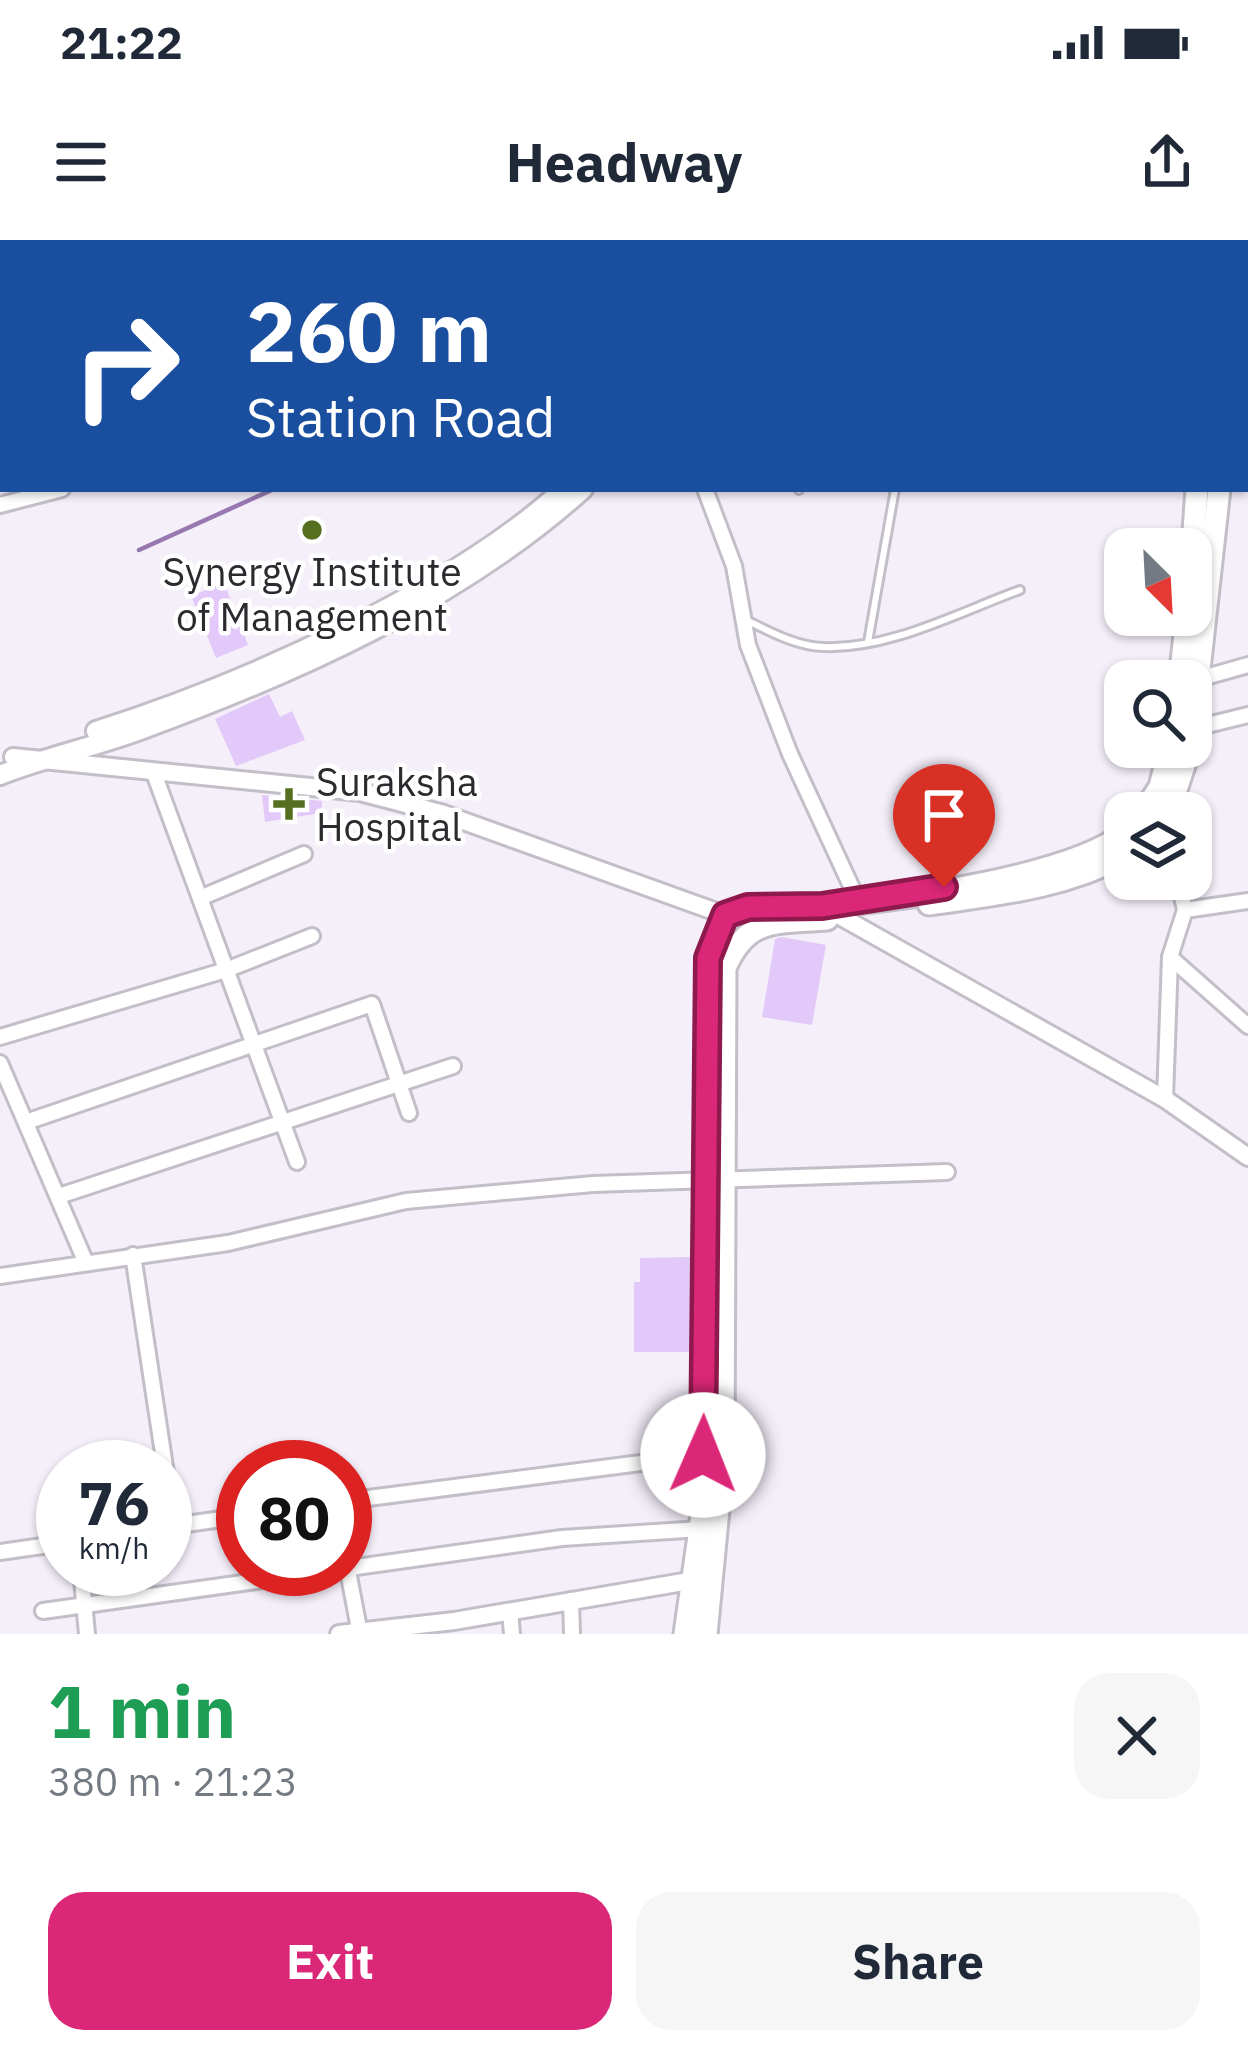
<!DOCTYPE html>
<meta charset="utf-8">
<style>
body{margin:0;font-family:"IBM Plex Sans",sans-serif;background:#f6f6f7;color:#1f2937;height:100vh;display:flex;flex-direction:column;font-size:45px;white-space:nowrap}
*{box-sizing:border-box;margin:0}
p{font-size:39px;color:#747a83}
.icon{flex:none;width:66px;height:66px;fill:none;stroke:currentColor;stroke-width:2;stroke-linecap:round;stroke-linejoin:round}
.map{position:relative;height:1394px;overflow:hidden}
.drawer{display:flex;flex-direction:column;background:#fff;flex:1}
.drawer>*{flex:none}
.guide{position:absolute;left:0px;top:0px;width:1248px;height:252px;box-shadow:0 3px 9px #0004;background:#1a4fa0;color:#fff;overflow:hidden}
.needle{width:78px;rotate:156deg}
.buttons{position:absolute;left:1104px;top:288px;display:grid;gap:24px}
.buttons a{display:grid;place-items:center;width:108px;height:108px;border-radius:24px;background:#fff;box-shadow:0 3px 9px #0004;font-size:60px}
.speed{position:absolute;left:36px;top:1200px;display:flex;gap:24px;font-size:60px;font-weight:700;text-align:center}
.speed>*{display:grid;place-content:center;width:156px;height:156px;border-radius:50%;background:#fff;box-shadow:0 3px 9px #0004;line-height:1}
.speed small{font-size:30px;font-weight:400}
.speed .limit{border:18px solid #d22;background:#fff;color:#111}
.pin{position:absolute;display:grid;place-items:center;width:102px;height:102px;color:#fff;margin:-123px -51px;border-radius:50% 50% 50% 0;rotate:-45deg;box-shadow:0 0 12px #0007}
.pin .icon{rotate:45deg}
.me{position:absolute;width:132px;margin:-66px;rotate:1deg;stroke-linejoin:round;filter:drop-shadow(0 0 9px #0008)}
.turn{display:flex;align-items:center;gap:42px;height:252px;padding:0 48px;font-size:54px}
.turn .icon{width:156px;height:156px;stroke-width:2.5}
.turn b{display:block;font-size:84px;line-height:102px}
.round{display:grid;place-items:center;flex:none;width:126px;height:126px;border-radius:36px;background:#f6f6f7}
.summary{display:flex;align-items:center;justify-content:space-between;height:204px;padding:0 48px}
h1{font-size:72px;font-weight:800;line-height:90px;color:#1e9e55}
.primary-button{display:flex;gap:24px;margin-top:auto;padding:24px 48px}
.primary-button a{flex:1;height:138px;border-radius:36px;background:#db2777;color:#fff;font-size:48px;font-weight:800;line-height:138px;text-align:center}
.primary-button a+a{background:#f6f6f7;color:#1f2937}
.status{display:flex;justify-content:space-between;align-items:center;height:84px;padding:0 60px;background:#fff;direction:ltr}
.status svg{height:33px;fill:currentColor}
header{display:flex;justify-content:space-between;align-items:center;height:156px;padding:0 48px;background:#fff;font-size:54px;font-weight:800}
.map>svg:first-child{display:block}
</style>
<div class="status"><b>21:22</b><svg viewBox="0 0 49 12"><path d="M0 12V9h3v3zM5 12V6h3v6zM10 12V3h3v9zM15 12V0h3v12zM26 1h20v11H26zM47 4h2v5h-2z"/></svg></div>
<header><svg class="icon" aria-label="menu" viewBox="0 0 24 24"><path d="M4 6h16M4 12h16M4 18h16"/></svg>Headway<svg class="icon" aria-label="share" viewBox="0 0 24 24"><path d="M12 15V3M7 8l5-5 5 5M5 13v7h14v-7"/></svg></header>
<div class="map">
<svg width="1248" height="1394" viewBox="0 0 1248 1394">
<rect width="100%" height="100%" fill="#f5effa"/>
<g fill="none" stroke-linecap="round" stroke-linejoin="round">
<g stroke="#9778b0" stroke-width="4.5">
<path d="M 820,3 L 825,0"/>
<path d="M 139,310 L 274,249"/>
</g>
</g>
<g fill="#e3c9f9">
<path d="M 224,343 L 248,405 L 216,418 L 191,356 Z"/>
<path d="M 269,454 L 280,477 L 292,471 L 305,500 L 236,526 L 215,479 Z"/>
<path d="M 262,555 L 322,561 L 321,573 L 265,582 Z"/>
<path d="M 782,697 L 826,705 L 812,785 L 762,777 L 775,699 Z"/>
<path d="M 690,1017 L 689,1112 L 634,1112 L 634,1042 L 640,1042 L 640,1018 Z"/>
</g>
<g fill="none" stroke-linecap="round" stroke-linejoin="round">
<defs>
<g id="service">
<path d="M 1245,66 L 1248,64"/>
<path d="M 798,249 L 799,250"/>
<path d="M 744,379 C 769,391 795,406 823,407 C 889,410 959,372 1020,350"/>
<path d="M 868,402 L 895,249"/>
</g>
<g id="minor">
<path d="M 99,0 L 101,3"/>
<path d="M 162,0 L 163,3"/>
<path d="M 368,0 L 369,3"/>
<path d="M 458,0 L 459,3"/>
<path d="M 536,0 L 537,3"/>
<path d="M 138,3 L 147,0"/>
<path d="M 195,3 L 202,0"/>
<path d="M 587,3 L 591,0"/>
<path d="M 1245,191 L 1248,190"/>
<path d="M 705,249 L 734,326 L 748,405 L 790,514 L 858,661"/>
<path d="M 0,265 L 62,249"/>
<path d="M 1195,440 L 1248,425"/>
<path d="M 1191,489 L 1248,475"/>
<path d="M 155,536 L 297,922"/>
<path d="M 200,658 L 304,614"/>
<path d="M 1185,670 L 1248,661"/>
<path d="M 1170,717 L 1248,786"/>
<path d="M 0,797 L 226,730 L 312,696"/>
<path d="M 0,823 L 86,1023"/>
<path d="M 1165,859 L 1170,717 L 1185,670 L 1178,639"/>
<path d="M 29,881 L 372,764 L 409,873"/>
<path d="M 59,956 L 453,826"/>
<path d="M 133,1015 L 174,1286"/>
<path d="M 0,1036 L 228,1003 L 406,961 L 593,944 L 947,932"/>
<path d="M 345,1261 L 703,1215"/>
<path d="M 165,1287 L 243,1276"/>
<path d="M 0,1312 L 63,1303"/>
<path d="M 345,1315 L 360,1394"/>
<path d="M 81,1329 L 87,1394"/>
<path d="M 571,1360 L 572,1394"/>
<path d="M 43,1371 L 562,1298 L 701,1289"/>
<path d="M 510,1371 L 512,1394"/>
</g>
<g id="tertiary">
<path d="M 13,517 L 360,552 L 444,574 L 725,675"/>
<path d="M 822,666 L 1165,859 L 1248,917"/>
<path d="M 339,1394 L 454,1381 L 701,1339"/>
</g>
<g id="secondary">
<path d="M 750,0 L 752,3"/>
<path d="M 995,3 L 1001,0"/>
<path d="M 1019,3 L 1024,0"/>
<path d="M 96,491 C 244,444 449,353 564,249"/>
<path d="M 0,535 C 46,517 94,507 140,490 C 296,433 460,360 583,249"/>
</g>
<g id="trunk">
<path d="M 1193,0 L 1194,3"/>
<path d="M 1211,0 L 1212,3"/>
<path d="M 1191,333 L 1197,249"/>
<path d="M 1180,441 L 1187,375"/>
<path d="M 1191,502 L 1219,249"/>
<path d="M 1143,573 L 1160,547 L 1170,507"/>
<path d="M 1161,573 L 1175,553 L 1190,507"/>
<path d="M 929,664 C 998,654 1063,648 1125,615"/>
<path d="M 685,1394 L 703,1268 L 708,718 L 725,675 C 754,663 787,668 818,666 C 891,662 1071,637 1125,593"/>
<path d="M 706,1394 L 723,1218 L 725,728 C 747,676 777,683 827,679"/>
</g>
</defs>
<use href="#service" stroke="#c3bec8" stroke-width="12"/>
<use href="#minor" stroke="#c3bec8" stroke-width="20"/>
<use href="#tertiary" stroke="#c3bec8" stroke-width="22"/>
<use href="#secondary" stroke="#c3bec8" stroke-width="24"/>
<use href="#trunk" stroke="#c3bec8" stroke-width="27"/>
<use href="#service" stroke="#fff" stroke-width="6"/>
<use href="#minor" stroke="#fff" stroke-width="14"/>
<use href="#tertiary" stroke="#fff" stroke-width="16"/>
<use href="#secondary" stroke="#fff" stroke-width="18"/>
<use href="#trunk" stroke="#fff" stroke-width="21"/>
</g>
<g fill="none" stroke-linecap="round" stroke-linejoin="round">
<defs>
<path id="route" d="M 703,1215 L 708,718 L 725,675 L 748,667 L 822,666 L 944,647"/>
</defs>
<use href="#route" stroke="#8e194d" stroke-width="30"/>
<use href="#route" stroke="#db2777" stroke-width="21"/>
</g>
<g fill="#556e20" stroke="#fff" stroke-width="4.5">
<circle cx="312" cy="290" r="12"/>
<path d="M283 546h12v12h12v12h-12v12h-12v-12h-12v-12h12z"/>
</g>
<g text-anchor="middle" stroke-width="9" stroke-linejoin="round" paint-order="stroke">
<g font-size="39" fill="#2c2a2e" stroke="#fff">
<text x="312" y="346">Synergy Institute<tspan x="312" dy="45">of Management</tspan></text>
<text x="316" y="556" text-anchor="start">Suraksha<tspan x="316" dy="45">Hospital</tspan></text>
</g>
</g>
</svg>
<div class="buttons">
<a><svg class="needle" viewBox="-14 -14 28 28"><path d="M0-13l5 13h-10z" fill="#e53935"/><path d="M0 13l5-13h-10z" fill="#747a83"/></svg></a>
<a><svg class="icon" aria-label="search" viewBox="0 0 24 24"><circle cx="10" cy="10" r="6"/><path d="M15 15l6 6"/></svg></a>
<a><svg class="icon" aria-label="layers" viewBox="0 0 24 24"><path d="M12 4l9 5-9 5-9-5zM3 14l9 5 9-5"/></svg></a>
</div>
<div class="speed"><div>76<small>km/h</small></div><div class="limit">80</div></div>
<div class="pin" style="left:944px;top:647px;background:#d93025"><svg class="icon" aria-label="arrive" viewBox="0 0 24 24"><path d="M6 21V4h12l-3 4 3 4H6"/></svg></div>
<svg class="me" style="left:703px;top:1215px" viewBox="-20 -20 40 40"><circle r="19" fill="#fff"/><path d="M0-13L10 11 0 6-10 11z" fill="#db2777"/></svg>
<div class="guide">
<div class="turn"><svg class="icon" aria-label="right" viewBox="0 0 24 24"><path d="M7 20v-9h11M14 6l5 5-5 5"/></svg><div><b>260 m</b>Station Road</div></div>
</div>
</div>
<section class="drawer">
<div class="summary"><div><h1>1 min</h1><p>380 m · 21:23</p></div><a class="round"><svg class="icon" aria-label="close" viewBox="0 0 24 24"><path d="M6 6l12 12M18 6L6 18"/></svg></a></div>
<div class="primary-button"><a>Exit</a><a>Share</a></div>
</section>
